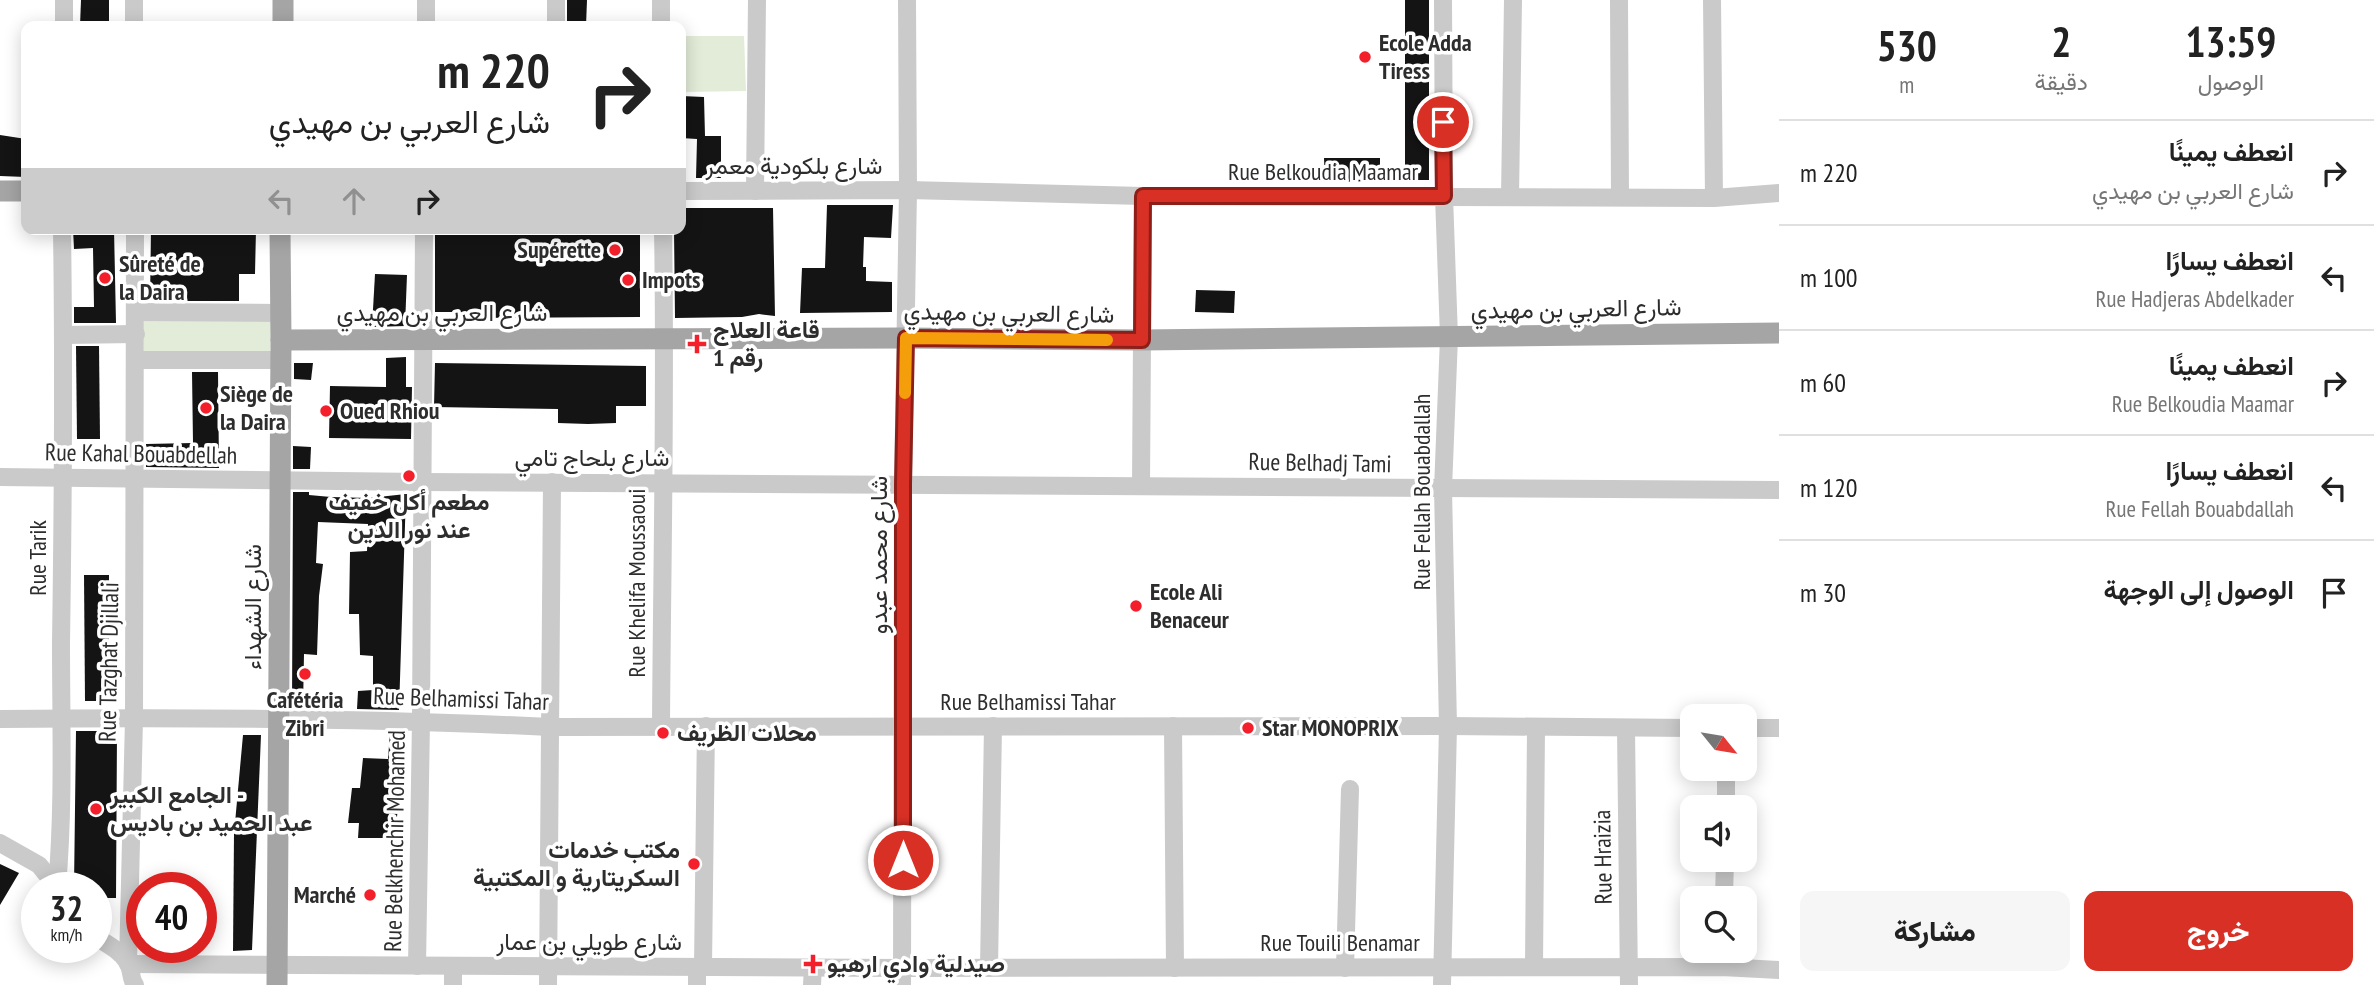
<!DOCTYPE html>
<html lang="ar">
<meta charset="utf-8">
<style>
body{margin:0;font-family:"PT Sans Narrow",Vazirmatn,sans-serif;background:#f6f6f6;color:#222;direction:rtl;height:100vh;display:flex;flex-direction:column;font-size:26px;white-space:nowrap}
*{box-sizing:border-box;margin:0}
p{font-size:23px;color:#767676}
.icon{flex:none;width:38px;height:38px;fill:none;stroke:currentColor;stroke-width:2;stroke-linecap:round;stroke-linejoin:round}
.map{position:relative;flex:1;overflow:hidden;direction:ltr}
.sheet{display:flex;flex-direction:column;background:#fff;width:595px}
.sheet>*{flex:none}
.hud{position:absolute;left:21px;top:21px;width:665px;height:214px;border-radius:14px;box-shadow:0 4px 18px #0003;direction:rtl;background:#fff;color:#222;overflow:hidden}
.needle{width:46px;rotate:120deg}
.fabs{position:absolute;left:1680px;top:704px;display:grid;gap:14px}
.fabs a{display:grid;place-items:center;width:77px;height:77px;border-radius:14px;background:#fff;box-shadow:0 4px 18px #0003;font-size:35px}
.speed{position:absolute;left:21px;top:872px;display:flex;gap:14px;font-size:35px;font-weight:700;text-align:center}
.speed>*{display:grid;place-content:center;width:91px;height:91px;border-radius:50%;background:#fff;box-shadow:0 4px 18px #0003;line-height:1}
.speed small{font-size:18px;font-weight:400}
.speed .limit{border:10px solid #d22;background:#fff;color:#111}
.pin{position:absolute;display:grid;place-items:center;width:60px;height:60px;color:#fff;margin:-30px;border:4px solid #fff;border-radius:50%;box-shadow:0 2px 7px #0007}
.me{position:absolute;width:77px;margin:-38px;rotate:0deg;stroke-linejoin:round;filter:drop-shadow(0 0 5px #0008)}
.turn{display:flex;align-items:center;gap:24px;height:147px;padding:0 21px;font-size:32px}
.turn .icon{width:91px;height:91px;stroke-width:2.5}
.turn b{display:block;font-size:49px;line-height:60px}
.lanes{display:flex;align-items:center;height:66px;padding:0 21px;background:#0003;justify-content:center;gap:35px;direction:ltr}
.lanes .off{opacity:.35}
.eta{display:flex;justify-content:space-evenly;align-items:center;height:119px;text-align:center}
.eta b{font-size:42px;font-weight:800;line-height:49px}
.action{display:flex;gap:14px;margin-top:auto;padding:14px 21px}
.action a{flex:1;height:80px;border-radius:14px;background:#d93025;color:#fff;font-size:28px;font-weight:800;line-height:80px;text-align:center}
.action a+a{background:#f6f6f6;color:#222}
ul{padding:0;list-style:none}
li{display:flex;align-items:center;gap:21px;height:105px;padding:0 21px;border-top:2px solid #e0e0e0}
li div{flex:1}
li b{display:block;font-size:26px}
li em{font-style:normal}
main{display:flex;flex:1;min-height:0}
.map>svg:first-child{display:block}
</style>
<main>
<section class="sheet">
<div class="eta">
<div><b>13:59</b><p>الوصول</p></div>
<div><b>2</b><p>دقيقة</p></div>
<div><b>530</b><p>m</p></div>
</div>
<ul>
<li><svg class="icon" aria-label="right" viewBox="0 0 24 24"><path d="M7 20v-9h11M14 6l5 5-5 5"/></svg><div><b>انعطف يمينًا</b><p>شارع العربي بن مهيدي</p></div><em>220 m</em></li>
<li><svg class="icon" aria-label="left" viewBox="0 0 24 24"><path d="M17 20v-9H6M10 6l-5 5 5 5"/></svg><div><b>انعطف يسارًا</b><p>Rue Hadjeras Abdelkader</p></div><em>100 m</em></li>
<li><svg class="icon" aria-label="right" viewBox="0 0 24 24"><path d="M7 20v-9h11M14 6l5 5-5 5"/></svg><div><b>انعطف يمينًا</b><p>Rue Belkoudia Maamar</p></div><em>60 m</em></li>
<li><svg class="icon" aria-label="left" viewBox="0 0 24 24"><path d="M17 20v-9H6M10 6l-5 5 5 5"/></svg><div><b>انعطف يسارًا</b><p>Rue Fellah Bouabdallah</p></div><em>120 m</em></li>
<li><svg class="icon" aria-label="arrive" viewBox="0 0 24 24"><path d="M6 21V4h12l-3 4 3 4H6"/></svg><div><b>الوصول إلى الوجهة</b></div><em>30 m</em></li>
</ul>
<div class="action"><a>خروج</a><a>مشاركة</a></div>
</section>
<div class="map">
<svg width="1779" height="985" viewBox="0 0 1779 985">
<rect width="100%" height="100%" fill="#fff"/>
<g fill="#e2ecd8">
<path d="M 681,36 L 744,36 L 746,91 L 681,92 Z"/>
<path d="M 144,320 L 271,320 L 270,353 L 144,353 Z"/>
</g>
<g fill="#141414">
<path d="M 81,0 L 109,0 L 109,26 L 80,26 Z"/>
<path d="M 567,0 L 587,0 L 586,26 L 567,26 Z"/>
<rect x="1405" y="0" width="24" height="180"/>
<path d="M 681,96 L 704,97 L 705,136 L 721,136 L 721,178 L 696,178 L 697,139 L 681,138 Z"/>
<path d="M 0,135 L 26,139 L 26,177 L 0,176 Z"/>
<path d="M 1324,158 L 1380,158 L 1380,181 L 1325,182 Z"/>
<path d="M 827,205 L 893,205 L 891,238 L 864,237 L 863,267 L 866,267 L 866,281 L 892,282 L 892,312 L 800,313 L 802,268 L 825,268 Z"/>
<path d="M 681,208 L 773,208 L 775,316 L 759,314 L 742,317 L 675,318 L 674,229 L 681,229 Z"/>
<path d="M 73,229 L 114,229 L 116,323 L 74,323 L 74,307 L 94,307 L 93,248 L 74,249 Z"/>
<path d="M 151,229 L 256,229 L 255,274 L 239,274 L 239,301 L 150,301 Z"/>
<path d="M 435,229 L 640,229 L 640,317 L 454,318 L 454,312 L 435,312 Z"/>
<path d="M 375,274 L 407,275 L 405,326 L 372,327 Z"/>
<path d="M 1196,290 L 1235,291 L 1234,313 L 1195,312 Z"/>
<path d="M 76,346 L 99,346 L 100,439 L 77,439 Z"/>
<path d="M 406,357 L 406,387 L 412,387 L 411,439 L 329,438 L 330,386 L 386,387 L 386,358 Z"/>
<path d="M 294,363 L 313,363 L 311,380 L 294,379 Z"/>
<path d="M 435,363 L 646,366 L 646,406 L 616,406 L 616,423 L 588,424 L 558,423 L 558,409 L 434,407 Z"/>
<path d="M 192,372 L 218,372 L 219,468 L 146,467 L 146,444 L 193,443 Z"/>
<path d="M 293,446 L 311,447 L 310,469 L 293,469 Z"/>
<path d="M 293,492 L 309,492 L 309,495 L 331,497 L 369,498 L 406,494 L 399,710 L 357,709 L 358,691 L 373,690 L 373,656 L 360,655 L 359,614 L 349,614 L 350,552 L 367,551 L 368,524 L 318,522 L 316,563 L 323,564 L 319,596 L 317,655 L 304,654 L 303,708 L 292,708 Z"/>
<path d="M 84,575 L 109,575 L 109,701 L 85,701 Z"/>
<path d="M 76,731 L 117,731 L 116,898 L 96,898 L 96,887 L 74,887 Z"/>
<path d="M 390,732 L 401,733 L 401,775 L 395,838 L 358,838 L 359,823 L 348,823 L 352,788 L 360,788 L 363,758 L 388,759 Z"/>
<path d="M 243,735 L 261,735 L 252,950 L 233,951 L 234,834 Z"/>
<path d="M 0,864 L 19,873 L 0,905 Z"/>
</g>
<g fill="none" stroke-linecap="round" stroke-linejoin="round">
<g stroke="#cacaca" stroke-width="18">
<path d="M 134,0 L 134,26"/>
<path d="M 556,0 L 556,26"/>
<path d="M 661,0 L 661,26"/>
<path d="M 1619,0 L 1620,197"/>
<path d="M 1712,0 L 1714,198"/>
<path d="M 64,26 L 64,0"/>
<path d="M 426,26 L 426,0"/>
<path d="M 681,191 L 908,190 L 1143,196 L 1714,198 L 1779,193"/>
<path d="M 755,191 L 757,0"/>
<path d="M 1510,197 L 1513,0"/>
<path d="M 136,312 L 281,313"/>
<path d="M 64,335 L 136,334"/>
<path d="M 136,360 L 281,360"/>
<path d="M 0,477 L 422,482 L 1779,490"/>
<path d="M 1141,485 L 1143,196"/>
<path d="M 0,719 C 183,717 367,718 550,727 L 1448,726 L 1692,728"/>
<path d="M 661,726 C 662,561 666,395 663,229"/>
<path d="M 1173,726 L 1175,968"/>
<path d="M 1626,728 L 1629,985"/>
<path d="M 1745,728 L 1779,728"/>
<path d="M 1726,807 L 1726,768"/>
<path d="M 0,843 L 39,865 L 57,887"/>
<path d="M 57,887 C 64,806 61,724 61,643 C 63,505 64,367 62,229"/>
<path d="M 1724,898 L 1725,859"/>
<path d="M 96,937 C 107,944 121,951 128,963 C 132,970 130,978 135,985"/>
<path d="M 128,964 L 902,968 L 1722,967 L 1779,970"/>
<path d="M 128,964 L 134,719 L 135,229"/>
<path d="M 417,966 L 421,721 L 424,229"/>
<path d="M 697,967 L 697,985"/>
<path d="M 703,967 L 706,726"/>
<path d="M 1534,967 L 1536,727"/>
<path d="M 989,968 L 993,726"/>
<path d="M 1345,968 L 1350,789"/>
<path d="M 453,985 L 453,966"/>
<path d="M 548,985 L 552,482"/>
<path d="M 812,985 L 813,967"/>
<path d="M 902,985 L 903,484 L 908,190 L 907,0"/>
<path d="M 1442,985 L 1448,726 L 1443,489 L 1449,337 L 1444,196 L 1443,0"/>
</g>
<g stroke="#a5a5a5" stroke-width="21">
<path d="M 283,26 L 283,0"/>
<path d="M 0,191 L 26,191"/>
<path d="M 281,340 L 906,338 L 1142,340 L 1779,333"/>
<path d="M 277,985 L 281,340 L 280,229"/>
</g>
</g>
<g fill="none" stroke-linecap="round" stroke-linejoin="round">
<defs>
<path id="route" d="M 903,860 L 903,484 L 906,338 L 1142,340 L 1143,196 L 1444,196 L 1443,122"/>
</defs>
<use href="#route" stroke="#8d1f18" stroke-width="18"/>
<use href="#route" stroke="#d93025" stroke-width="12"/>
<path stroke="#f59e0b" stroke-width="12" d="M 905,393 L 906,338 L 1107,340"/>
</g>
<g fill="#f3202c" stroke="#fff" stroke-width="2.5">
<circle cx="1365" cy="57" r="7"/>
<circle cx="615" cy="250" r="7"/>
<circle cx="105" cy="278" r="7"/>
<circle cx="628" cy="280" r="7"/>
<path d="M693.5 333.5h7v7h7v7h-7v7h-7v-7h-7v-7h7z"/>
<circle cx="206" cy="408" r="7"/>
<circle cx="326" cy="411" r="7"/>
<circle cx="409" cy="476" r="7"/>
<circle cx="1136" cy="606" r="7"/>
<circle cx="305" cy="674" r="7"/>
<circle cx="1248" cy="728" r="7"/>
<circle cx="663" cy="733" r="7"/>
<circle cx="96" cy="809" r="7"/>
<circle cx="694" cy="864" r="7"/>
<circle cx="370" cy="895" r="7"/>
<path d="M809.5 953.5h7v7h7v7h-7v7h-7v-7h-7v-7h7z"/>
</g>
<g text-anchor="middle" stroke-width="7" stroke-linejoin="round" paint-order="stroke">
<g font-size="24" font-weight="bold" fill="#2d2d2d" stroke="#fff" text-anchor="start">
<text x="1379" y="51">Ecole Adda<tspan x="1379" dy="28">Tiress</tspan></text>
<text x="601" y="258" text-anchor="end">Supérette</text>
<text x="119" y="272">Sûreté de<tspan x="119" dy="28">la Daira</tspan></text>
<text x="642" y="288">Impots</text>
<text x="713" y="338">قاعة العلاج<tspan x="713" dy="28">رقم 1</tspan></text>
<text x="220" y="402">Siège de<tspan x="220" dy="28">la Daira</tspan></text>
<text x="340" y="419">Oued Rhiou</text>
<text x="409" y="510" text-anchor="middle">مطعم أكل خفيف<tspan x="409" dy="28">عند نور الدين</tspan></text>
<text x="1150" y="600">Ecole Ali<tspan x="1150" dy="28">Benaceur</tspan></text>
<text x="305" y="708" text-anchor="middle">Cafétéria<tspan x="305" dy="28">Zibri</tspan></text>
<text x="1262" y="736">Star MONOPRIX</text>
<text x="677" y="741">محلات الظريف</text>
<text x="110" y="803">الجامع الكبير -<tspan x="110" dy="28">عبد الحميد بن باديس</tspan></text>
<text x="680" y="858" text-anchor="end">مكتب خدمات<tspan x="680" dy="28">السكريتارية و المكتبية</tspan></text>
<text x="356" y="903" text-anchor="end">Marché</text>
<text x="827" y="972">صيدلية وادي ارهيو</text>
</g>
<g font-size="24" fill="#2d2d2d" stroke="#fff">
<text x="794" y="174">شارع بلكودية معمر</text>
<text x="1323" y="180">Rue Belkoudia Maamar</text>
<text transform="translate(1576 309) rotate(-1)" y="8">شارع العربي بن مهيدي</text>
<text x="442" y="321">شارع العربي بن مهيدي</text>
<text transform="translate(1009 313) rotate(1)" y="8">شارع العربي بن مهيدي</text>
<text transform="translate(141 454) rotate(1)" y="8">Rue Kahal Bouabdellah</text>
<text x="592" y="466">شارع بلحاج تامي</text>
<text transform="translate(1320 463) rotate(1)" y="8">Rue Belhadj Tami</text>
<text transform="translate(1422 492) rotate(-90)" y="8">Rue Fellah Bouabdallah</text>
<text transform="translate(879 555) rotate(-90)" y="8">شارع محمد عبدو</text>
<text transform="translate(38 558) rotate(-90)" y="8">Rue Tarik</text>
<text transform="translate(637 583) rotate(-90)" y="8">Rue Khelifa Moussaoui</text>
<text transform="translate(253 607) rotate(-90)" y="8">شارع الشهداء</text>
<text transform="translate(109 662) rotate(-89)" y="8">Rue Tazghat Djillali</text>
<text transform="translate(461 699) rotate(2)" y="8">Rue Belhamissi Tahar</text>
<text x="1028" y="710">Rue Belhamissi Tahar</text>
<text transform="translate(395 841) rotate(-89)" y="8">Rue Belkhenchir Mohamed</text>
<text transform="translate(1603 857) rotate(-91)" y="8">Rue Hraizia</text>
<text x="589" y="950">شارع طويلي بن عمار</text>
<text x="1340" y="951">Rue Touili Benamar</text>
</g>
</g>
</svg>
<div class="fabs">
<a><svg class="needle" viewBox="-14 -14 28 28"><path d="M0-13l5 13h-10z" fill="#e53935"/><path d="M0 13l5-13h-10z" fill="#767676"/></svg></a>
<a><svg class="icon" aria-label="sound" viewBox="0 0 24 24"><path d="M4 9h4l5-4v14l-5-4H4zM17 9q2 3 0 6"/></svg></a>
<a><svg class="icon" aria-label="search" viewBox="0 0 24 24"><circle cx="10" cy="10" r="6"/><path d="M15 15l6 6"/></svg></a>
</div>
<div class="speed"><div>32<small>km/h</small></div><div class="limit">40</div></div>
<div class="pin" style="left:1443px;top:122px;background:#d93025"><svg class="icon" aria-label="arrive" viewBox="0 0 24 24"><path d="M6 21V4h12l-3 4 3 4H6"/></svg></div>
<svg class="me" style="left:903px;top:860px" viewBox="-20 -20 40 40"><circle r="17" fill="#d93025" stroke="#fff" stroke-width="3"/><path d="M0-11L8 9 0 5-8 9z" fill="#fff"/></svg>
<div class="hud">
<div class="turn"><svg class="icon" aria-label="right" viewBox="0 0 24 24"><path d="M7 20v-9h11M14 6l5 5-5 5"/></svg><div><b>220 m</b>شارع العربي بن مهيدي</div></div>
<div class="lanes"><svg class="icon off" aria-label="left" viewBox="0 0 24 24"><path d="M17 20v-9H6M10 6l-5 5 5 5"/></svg><svg class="icon off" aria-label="ahead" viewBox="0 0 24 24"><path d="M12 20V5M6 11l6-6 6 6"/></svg><svg class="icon" aria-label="right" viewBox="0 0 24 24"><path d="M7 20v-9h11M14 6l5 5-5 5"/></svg></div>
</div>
</div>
</main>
